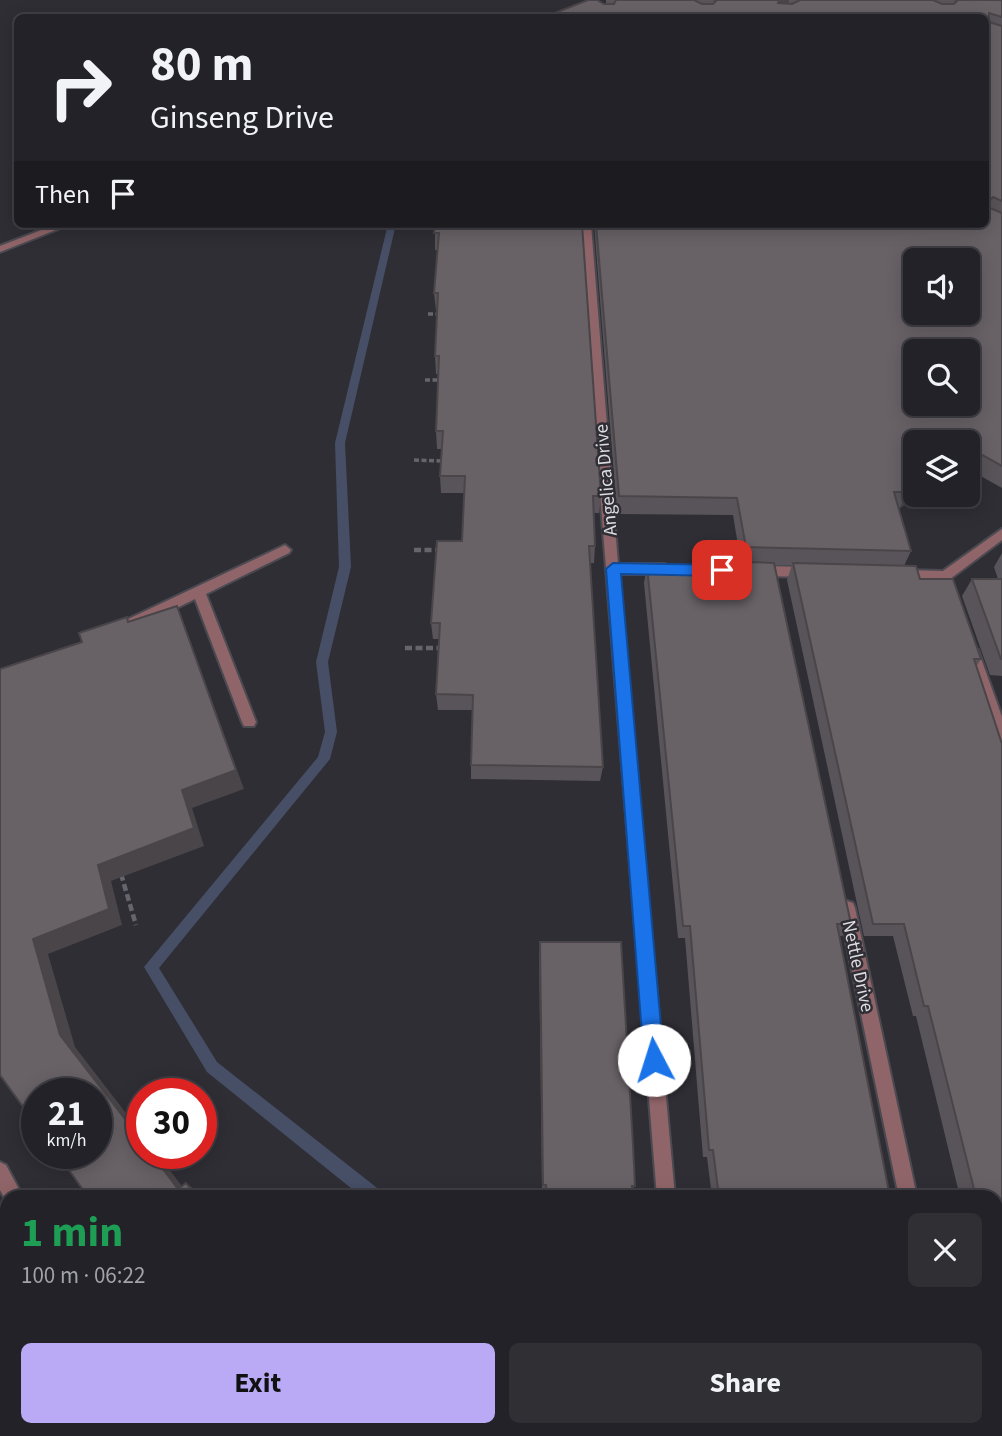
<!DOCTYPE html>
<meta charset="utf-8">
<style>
body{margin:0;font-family:"Source Sans 3",sans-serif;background:#2f2f34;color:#f1f3f6;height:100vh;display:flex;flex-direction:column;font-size:26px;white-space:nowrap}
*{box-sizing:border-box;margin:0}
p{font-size:23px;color:#a3a4a8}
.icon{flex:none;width:38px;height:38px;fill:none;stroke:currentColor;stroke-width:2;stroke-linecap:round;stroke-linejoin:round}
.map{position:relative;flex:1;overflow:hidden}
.details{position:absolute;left:0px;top:1190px;width:1003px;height:247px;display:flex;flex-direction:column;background:#232228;border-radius:21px 21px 0 0;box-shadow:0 4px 18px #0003,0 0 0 2px #403f45}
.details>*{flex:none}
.top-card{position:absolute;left:14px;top:14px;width:975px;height:214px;border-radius:10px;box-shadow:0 4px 18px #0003,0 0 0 2px #403f45;background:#232228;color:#f1f3f6;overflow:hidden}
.fabs{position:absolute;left:903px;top:248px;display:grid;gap:14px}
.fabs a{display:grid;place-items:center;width:77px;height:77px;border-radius:10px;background:#232228;box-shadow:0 4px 18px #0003,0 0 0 2px #403f45;font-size:35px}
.speed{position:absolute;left:21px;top:1078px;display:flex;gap:14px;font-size:35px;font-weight:700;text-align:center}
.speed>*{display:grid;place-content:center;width:91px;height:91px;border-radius:50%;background:#232228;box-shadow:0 4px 18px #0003,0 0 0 2px #403f45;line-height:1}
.speed small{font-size:18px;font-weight:400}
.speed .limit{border:10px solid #d22;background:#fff;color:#111}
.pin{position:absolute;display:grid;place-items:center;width:60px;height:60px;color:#fff;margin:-30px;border-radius:14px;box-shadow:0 4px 10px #0006}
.me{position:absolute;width:77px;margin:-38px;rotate:355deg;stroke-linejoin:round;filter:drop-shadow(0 0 5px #0008)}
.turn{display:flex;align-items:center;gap:24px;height:147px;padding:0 21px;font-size:32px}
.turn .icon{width:91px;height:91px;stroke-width:2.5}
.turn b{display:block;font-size:49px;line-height:60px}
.then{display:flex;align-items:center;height:66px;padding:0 21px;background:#0003;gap:14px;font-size:26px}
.round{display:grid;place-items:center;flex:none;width:74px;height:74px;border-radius:10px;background:#2f2f34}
.overview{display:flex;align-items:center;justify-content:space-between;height:119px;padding:0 21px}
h1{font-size:42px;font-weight:700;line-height:52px;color:#1e9e55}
.primary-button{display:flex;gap:14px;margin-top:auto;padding:14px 21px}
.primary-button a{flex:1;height:80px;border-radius:10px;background:#baaaf6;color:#111;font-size:28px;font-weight:700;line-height:80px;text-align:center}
.primary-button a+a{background:#2f2f34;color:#f1f3f6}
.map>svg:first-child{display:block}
</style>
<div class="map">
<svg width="1002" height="1436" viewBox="0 0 1002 1436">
<rect width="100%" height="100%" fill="#2f2e35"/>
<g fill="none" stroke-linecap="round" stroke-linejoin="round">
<g fill="#464f66" fill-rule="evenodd">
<path d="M 388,224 L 396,224 L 345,443 L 351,567 L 328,662 L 337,732 L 330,759 L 159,968 L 217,1062 L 381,1191 L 383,1197 L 362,1197 L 207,1072 L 144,967 L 318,757 L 325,732 L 316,662 L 339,567 L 335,443 Z"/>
<rect x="443" y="1430" width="18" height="6"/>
</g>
<defs>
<path id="service" d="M 57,224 L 71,224 L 0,252 L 0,246 Z"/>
<g id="minor">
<path d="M 581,224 L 591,224 L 618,564 L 665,564 L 671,569 L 665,574 L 619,574 L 675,1197 L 657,1197 L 598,469 Z"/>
<path d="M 1002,529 L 1002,540 L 950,579 L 902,580 L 896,575 L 902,570 L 943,571 Z"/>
<path d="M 285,545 L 291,550 L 289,553 L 206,594 L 256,722 L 254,726 L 244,726 L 242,722 L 195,599 L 134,629 L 124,629 L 122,625 L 124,621 Z"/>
<path d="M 759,566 L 809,567 L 815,572 L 809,577 L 759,576 L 753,571 Z"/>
<path d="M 971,645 L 978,650 L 1002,717 L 1002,743 L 997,741 L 995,737 L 964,650 Z"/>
<path d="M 847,901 L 853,903 L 855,908 L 917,1197 L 899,1197 L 839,908 L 841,903 Z"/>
<path d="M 0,1162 L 6,1165 L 23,1197 L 7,1197 L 7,1203 L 0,1190 Z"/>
<path d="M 170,1430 L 191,1430 L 193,1436 L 172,1436 Z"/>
<path d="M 678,1430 L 698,1430 L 699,1436 L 679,1436 Z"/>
<path d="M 947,1430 L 967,1430 L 968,1436 L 948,1436 Z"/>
</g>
</defs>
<use href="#service" stroke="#4b4a51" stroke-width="4"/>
<use href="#minor" stroke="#4b4a51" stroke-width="4"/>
<g stroke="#66656c" stroke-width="3.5" stroke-dasharray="5 2.5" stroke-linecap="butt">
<path d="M 428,314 L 441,314"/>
<path d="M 425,380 L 441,380"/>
<path d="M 414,460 L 444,461"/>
</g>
<g stroke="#66656c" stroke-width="4.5" stroke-dasharray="7 3.5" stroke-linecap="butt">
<path d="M 414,550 L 441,550"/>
<path d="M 405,648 L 442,648"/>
<path d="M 121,874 L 136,925"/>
</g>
<path stroke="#66656c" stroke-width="5" stroke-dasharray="9 4.5" stroke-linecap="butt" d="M 0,1301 L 7,1298"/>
<use href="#service" fill="#906569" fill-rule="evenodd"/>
<use href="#minor" fill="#906569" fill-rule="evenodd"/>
</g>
<g fill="#595459">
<path d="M 606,0 L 1002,0 L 1002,488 L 968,469 L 968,443 L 915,495 L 917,495 L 899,509 L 911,551 L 904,566 L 920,579 L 981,659 L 976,667 L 1002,744 L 1002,1387 L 996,1359 L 996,1197 L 960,1197 L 916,1016 L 913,1016 L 893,936 L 864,936 L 787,580 L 792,565 L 775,565 L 851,924 L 842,936 L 839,936 L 890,1197 L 712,1197 L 707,1157 L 703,1157 L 685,938 L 678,938 L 644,583 L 647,566 L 747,566 L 748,564 L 741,564 L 733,515 L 617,514 L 594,224 L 985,224 L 604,4 L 606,4 Z"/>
<path d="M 435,224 L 601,496 L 599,513 L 594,513 L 595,546 L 594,563 L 590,563 L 603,767 L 600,781 L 471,779 L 471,765 L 472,710 L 438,710 L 436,694 L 439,639 L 433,639 L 431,623 L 462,541 L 464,493 L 441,493 L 440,476 L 442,449 L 437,449 L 436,431 L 439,374 L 436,374 L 435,356 L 437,311 L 436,311 L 434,293 L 438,250 L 435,250 Z"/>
<path d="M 1002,553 L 1002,676 L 990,675 L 962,596 L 972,579 L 998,579 L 994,567 Z"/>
<path d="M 540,942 L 635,1186 L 632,1190 L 633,1197 L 545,1197 L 545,1191 L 542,1191 L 539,953 Z"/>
<path d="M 736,1430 L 933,1430 L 935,1436 L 737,1436 Z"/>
</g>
<g fill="#494548">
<path d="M 779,0 L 789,0 L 787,11 L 776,16 Z"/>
<path d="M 915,485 L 915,495 L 917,495 L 899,509 L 907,492 Z"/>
<path d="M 177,606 L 244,789 L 192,808 L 204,846 L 111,881 L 122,925 L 48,954 L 75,1047 L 142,1134 L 142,1141 L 60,1035 L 33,939 L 98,865 L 182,790 Z"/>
<path d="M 151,1153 L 157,1153 L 190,1197 L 178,1189 Z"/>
<path d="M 186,1183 L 197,1191 L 202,1197 L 197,1197 Z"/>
<path d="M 0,1301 L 5,1335 L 0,1334 Z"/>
<path d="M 103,1430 L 120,1430 L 122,1436 L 104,1436 Z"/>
<path d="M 358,1430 L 365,1430 L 369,1436 L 362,1436 Z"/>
</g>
<g fill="#686267" stroke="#494548" stroke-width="2" fill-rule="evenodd">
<path d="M 588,0 L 597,0 L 604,4 L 614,4 L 616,0 L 694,0 L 702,4 L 713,4 L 716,1 L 714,0 L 779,0 L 778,3 L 792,4 L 800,0 L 933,0 L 942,4 L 954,4 L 957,1 L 955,0 L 1002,0 L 1002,17 L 989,13 L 989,22 L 1002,26 L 1002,201 L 993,197 L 990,200 L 990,208 L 1002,213 L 1002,466 L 968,447 L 968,443 L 915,443 L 915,485 L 907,492 L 894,492 L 911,551 L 746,547 L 737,498 L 619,496 L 596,224 L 985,224 L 985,18 L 542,18 ZM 915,261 L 968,261 L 968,313 L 915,313 ZM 915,352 L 968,352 L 968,404 L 915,404 Z"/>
<path d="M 435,224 L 582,224 L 601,496 L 593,496 L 595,546 L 589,546 L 603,767 L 471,765 L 473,695 L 436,694 L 440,623 L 431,623 L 437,541 L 462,541 L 465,476 L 440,476 L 443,431 L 436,431 L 439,356 L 435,356 L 438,293 L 434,293 L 439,233 L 434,233 Z"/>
<path d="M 749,562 L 774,563 L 851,924 L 837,924 L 890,1197 L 719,1197 L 713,1150 L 709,1150 L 690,926 L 683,926 L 647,566 L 749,566 Z"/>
<path d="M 793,563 L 916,566 L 920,579 L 953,579 L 981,659 L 974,659 L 1002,744 L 1002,1316 L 996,1290 L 996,1197 L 976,1197 L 928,1006 L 924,1006 L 904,924 L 873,924 Z"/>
<path d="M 972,579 L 1002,579 L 1002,659 L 1001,659 Z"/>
<path d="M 177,606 L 236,770 L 182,790 L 194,828 L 98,865 L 109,909 L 33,939 L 60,1035 L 142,1141 L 142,1153 L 151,1153 L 178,1189 L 186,1183 L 197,1197 L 88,1197 L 57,1153 L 96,1153 L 96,1094 L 37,1094 L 37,1126 L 0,1075 L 0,669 L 82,642 L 79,633 L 127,617 L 128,622 Z"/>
<path d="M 540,942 L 621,942 L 633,1145 L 635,1186 L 632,1186 L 633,1197 L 547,1197 L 546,1185 L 543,1185 Z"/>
<path d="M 7,1321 L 7,1430 L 103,1430 L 104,1436 L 0,1436 L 0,1324 Z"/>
<path d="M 245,1430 L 358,1430 L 362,1436 L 250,1436 Z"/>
<rect x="552" y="1430" width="107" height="6"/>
<path d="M 744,1430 L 934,1430 L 935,1436 L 745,1436 Z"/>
</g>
<path fill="#1a73e8" stroke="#114b97" stroke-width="2" d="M 613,563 L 722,565 L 729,570 L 722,576 L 621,574 L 664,1060 L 661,1067 L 654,1070 L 647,1067 L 644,1060 L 606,569 Z"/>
<g text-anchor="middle" stroke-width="5" stroke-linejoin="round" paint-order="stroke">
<g font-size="19" fill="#dddce1" stroke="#2f2e35">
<text transform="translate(605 480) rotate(-95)" y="7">Angelica Drive</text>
<text transform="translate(859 966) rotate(78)" y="7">Nettle Drive</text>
</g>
</g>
</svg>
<div class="fabs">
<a><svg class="icon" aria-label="sound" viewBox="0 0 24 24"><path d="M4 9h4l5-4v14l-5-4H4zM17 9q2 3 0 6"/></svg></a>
<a><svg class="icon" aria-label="search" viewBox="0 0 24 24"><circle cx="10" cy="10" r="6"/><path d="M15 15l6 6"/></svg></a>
<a><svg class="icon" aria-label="layers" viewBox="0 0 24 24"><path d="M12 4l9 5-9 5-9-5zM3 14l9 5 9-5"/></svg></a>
</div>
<div class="speed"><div>21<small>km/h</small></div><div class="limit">30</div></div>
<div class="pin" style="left:722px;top:570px;background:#d93025"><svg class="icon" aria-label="arrive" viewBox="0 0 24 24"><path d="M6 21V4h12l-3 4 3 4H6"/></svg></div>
<svg class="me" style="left:654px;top:1060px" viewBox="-20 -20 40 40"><circle r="19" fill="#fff"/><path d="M0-13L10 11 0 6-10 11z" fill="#1a73e8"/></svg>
<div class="top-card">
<div class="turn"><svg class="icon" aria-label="right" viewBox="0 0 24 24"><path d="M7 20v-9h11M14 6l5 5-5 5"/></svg><div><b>80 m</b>Ginseng Drive</div></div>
<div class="then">Then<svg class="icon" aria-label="arrive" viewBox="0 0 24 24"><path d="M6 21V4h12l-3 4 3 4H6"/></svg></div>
</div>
<section class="details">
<div class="overview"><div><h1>1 min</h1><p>100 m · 06:22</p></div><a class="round"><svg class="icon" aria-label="close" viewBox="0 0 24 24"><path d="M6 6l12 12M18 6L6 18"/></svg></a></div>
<div class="primary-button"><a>Exit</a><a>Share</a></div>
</section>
</div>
